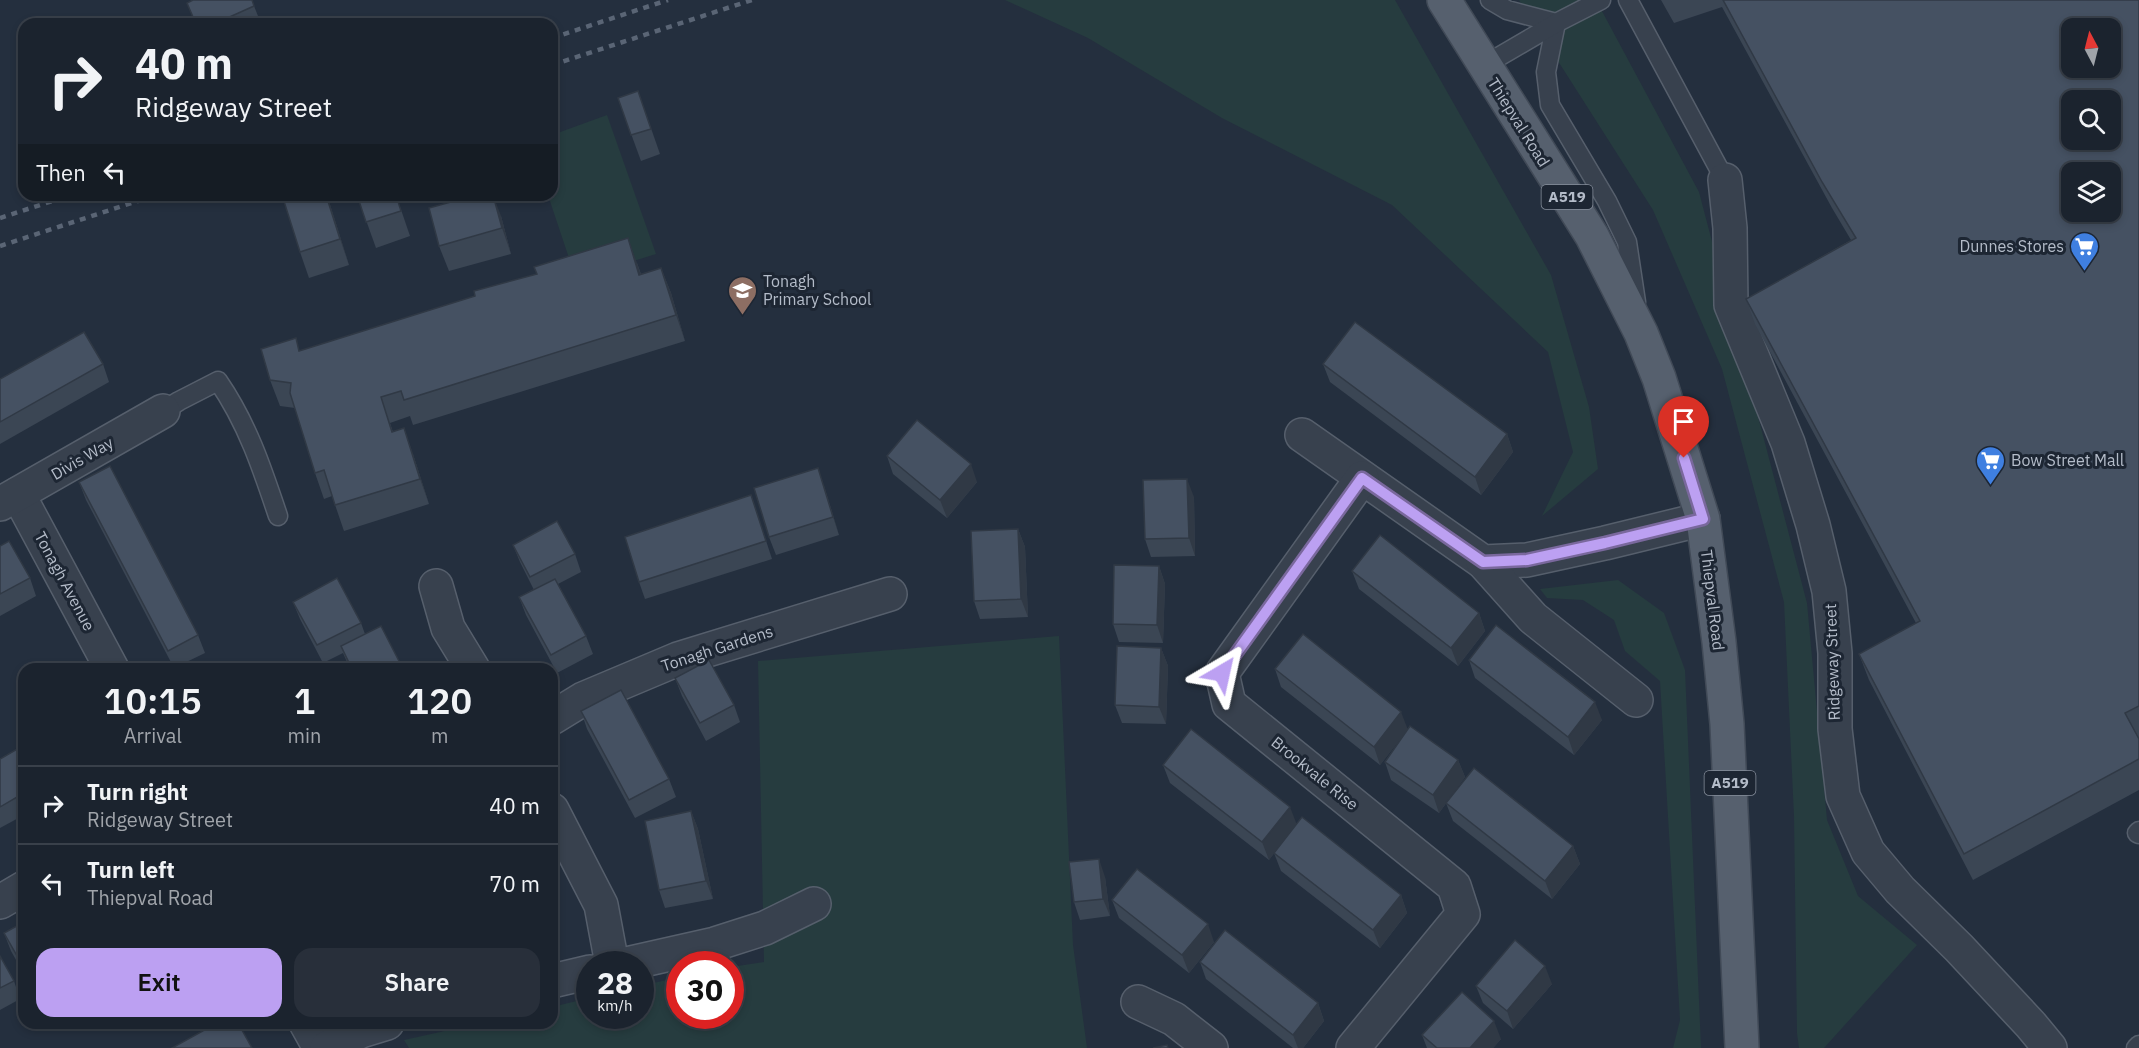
<!DOCTYPE html>
<style>
body{margin:0;font-family:"IBM Plex Sans",sans-serif;background:#282f3a;color:#f1f3f6;height:100vh;display:flex;flex-direction:column;font-size:22px;white-space:nowrap}
*{box-sizing:border-box;margin:0}
p{font-size:20px;color:#a0a4aa}
.icon{flex:none;width:33px;height:33px;fill:none;stroke:currentColor;stroke-width:2;stroke-linecap:round;stroke-linejoin:round}
.map{position:relative;flex:1;overflow:hidden}
.sheet{position:absolute;left:18px;top:663px;width:540px;height:366px;display:flex;flex-direction:column;background:#1b232e;border-radius:18px;box-shadow:0 3px 9px #0003,0 0 0 2px #39404a}
.sheet>*{flex:none}
.guide{position:absolute;left:18px;top:18px;width:540px;height:183px;border-radius:18px;box-shadow:0 3px 9px #0003,0 0 0 2px #39404a;background:#1b232e;color:#f1f3f6;overflow:hidden}
.needle{width:39px;rotate:353deg}
.buttons{position:absolute;left:2061px;top:18px;display:grid;gap:12px}
.buttons a{display:grid;place-items:center;width:60px;height:60px;border-radius:12px;background:#1b232e;box-shadow:0 3px 9px #0003,0 0 0 2px #39404a;font-size:30px}
.speed{position:absolute;left:576px;top:951px;display:flex;gap:12px;font-size:30px;font-weight:700;text-align:center}
.speed>*{display:grid;place-content:center;width:78px;height:78px;border-radius:50%;background:#1b232e;box-shadow:0 3px 9px #0003,0 0 0 2px #39404a;line-height:1}
.speed small{font-size:15px;font-weight:400}
.speed .limit{border:9px solid #d22;background:#fff;color:#111}
.pin{position:absolute;display:grid;place-items:center;width:51px;height:51px;color:#fff;margin:-62px -26px;border-radius:50% 50% 50% 0;rotate:-45deg;box-shadow:0 0 6px #0007}
.pin .icon{rotate:45deg}
.me{position:absolute;width:66px;margin:-33px;rotate:36deg;stroke-linejoin:round;filter:drop-shadow(0 0 4px #0008)}
.turn{display:flex;align-items:center;gap:21px;height:126px;padding:0 18px;font-size:27px}
.turn .icon{width:78px;height:78px;stroke-width:2.5}
.turn b{display:block;font-size:42px;line-height:51px}
.then{display:flex;align-items:center;height:57px;padding:0 18px;background:#0003;gap:12px;font-size:22px}
.eta{display:flex;justify-content:space-evenly;align-items:center;height:102px;text-align:center}
.eta b{font-size:36px;font-weight:600;line-height:42px}
.action{display:flex;gap:12px;margin-top:auto;padding:12px 18px}
.action a{flex:1;height:69px;border-radius:18px;background:#bca0f2;color:#111;font-size:24px;font-weight:600;line-height:69px;text-align:center}
.action a+a{background:#282f3a;color:#f1f3f6}
ul{padding:0;list-style:none}
li{display:flex;align-items:center;gap:18px;height:78px;padding:0 18px;border-top:2px solid #39404a}
li div{flex:1}
li b{display:block;font-size:22px}
li em{font-style:normal}
.map>svg:first-child{display:block}
</style>
<div class="map">
<svg width="2139" height="1048" viewBox="0 0 2139 1048">
<rect width="100%" height="100%" fill="#242f3e"/>
<g fill="#263c3f">
<path d="M 1005,0 L 1395,0 L 1551,275 L 1589,407 L 1598,469 L 1542,516 L 1573,452 L 1548,352 L 1392,205 L 1222,118 L 1088,38 Z"/>
<path d="M 1519,0 L 1596,0 L 1699,192 L 1807,603 L 1827,820 L 1858,896 L 1917,945 L 1824,1048 L 1799,1048 L 1797,1033 L 1794,816 L 1784,602 L 1722,369 L 1653,210 Z"/>
<path d="M 607,115 L 656,254 L 576,279 L 548,195 L 552,195 L 552,135 Z"/>
<path d="M 1618,580 L 1664,613 L 1685,670 L 1701,1048 L 1673,1048 L 1680,1020 L 1660,681 L 1625,651 L 1614,620 L 1583,600 L 1547,598 L 1540,589 Z"/>
<path d="M 1059,636 L 1073,945 L 1087,1048 L 409,1048 L 404,1040 L 481,1023 L 552,1023 L 552,1007 L 589,998 L 590,1016 L 640,1016 L 641,986 L 679,977 L 680,1016 L 730,1016 L 731,967 L 764,962 L 758,661 Z"/>
</g>
<g fill="none" stroke-linecap="round" stroke-linejoin="round">
<defs>
<g id="service">
<path d="M 1490,0 L 1507,10 L 1556,23"/>
<path d="M 1628,0 L 1725,180"/>
<path d="M 1556,23 L 1546,72 L 1550,105 L 1607,201 L 1627,242 L 1636,302"/>
<path d="M 1483,66 L 1560,21 L 1601,0"/>
<path d="M 163,411 L 179,401 L 218,381 C 247,423 262,468 278,516"/>
<path d="M 2139,831 L 2137,833 L 2139,834"/>
<path d="M 2136,1048 L 2139,1045"/>
</g>
<g id="minor">
<path d="M 1725,180 L 1730,228 L 1731,305 L 1788,443 L 1813,525 L 1829,591 L 1835,653 L 1835,729 L 1843,796 L 1868,852 L 1900,890 L 1959,948 L 2031,1025 L 2050,1048"/>
<path d="M 1302,435 L 1483,562 L 1527,560 L 1605,543 L 1703,519"/>
<path d="M 18,494 L 112,669"/>
<path d="M 0,504 L 163,411"/>
<path d="M 1483,562 L 1533,618 L 1636,700"/>
<path d="M 436,586 L 448,628 L 473,669"/>
<path d="M 552,718 L 583,699 L 678,659 L 890,594"/>
<path d="M 552,810 L 601,905 L 612,964"/>
<path d="M 0,902 L 24,888"/>
<path d="M 626,964 L 715,944 L 765,928 L 814,904"/>
<path d="M 552,981 L 590,972"/>
<path d="M 1138,1002 L 1174,1019 L 1211,1048"/>
<path d="M 306,1023 L 320,1048"/>
<path d="M 327,1048 L 361,1031 L 387,1023"/>
<path d="M 1353,1048 L 1463,914 L 1454,886 L 1229,704 L 1222,673 L 1362,478"/>
</g>
<path id="primary" d="M 1444,0 L 1592,236 L 1641,333 L 1659,378 L 1703,519 L 1719,642 L 1727,724 L 1742,1048"/>
</defs>
<use href="#service" stroke="#565f6c" stroke-width="21"/>
<use href="#minor" stroke="#565f6c" stroke-width="36"/>
<use href="#primary" stroke="#414a57" stroke-width="36"/>
<use href="#service" stroke="#38414e" stroke-width="18"/>
<use href="#minor" stroke="#38414e" stroke-width="33"/>
<use href="#primary" stroke="#56606e" stroke-width="33"/>
<g stroke="#5a6575" stroke-width="4.5" stroke-dasharray="6 6" stroke-linecap="butt">
<path d="M 552,38 L 668,0"/>
<path d="M 552,65 L 752,0"/>
<path d="M 0,218 L 71,195"/>
<path d="M 0,246 L 156,195"/>
</g>
</g>
<g fill="#3b4654">
<path d="M 1661,0 L 2139,0 L 2139,737 L 2138,737 L 2139,739 L 2139,790 L 1973,880 L 1869,680 L 1859,654 L 1916,623 L 1755,324 L 1746,299 L 1851,240 L 1832,208 L 1722,7 L 1674,23 Z"/>
<path d="M 187,3 L 254,6 L 258,16 L 239,24 L 196,24 Z"/>
<path d="M 638,91 L 660,154 L 641,161 L 618,98 Z"/>
<path d="M 282,195 L 327,195 L 349,265 L 309,278 L 300,252 Z"/>
<path d="M 357,195 L 396,195 L 410,236 L 376,248 Z"/>
<path d="M 501,216 L 511,254 L 449,271 L 439,246 Z"/>
<path d="M 637,263 L 641,274 L 661,268 L 671,293 L 685,341 L 413,425 L 410,416 L 390,423 L 393,432 L 413,454 L 429,504 L 344,531 L 332,496 L 324,499 L 315,473 L 295,408 L 280,406 L 270,380 L 300,351 Z"/>
<path d="M 103,364 L 109,382 L 0,444 L 0,379 Z"/>
<path d="M 1323,364 L 1507,434 L 1513,452 L 1481,495 L 1330,382 Z"/>
<path d="M 887,456 L 977,482 L 947,518 L 893,474 Z"/>
<path d="M 79,482 L 198,635 L 205,653 L 174,668 L 86,500 Z"/>
<path d="M 824,486 L 839,535 L 776,555 L 769,537 Z"/>
<path d="M 751,495 L 772,559 L 645,599 L 639,582 Z"/>
<path d="M 1194,497 L 1195,556 L 1151,557 L 1145,539 Z"/>
<path d="M 1018,529 L 1025,547 L 1028,617 L 980,619 L 974,601 Z"/>
<path d="M 513,545 L 575,554 L 581,572 L 558,584 L 586,636 L 593,654 L 557,673 L 526,615 L 519,597 L 534,590 L 520,562 Z"/>
<path d="M 0,546 L 30,578 L 36,596 L 0,616 Z"/>
<path d="M 1159,566 L 1165,584 L 1163,643 L 1119,642 L 1113,624 Z"/>
<path d="M 1352,571 L 1479,613 L 1485,631 L 1458,666 L 1359,589 Z"/>
<path d="M 293,602 L 361,623 L 365,634 L 403,669 L 350,669 L 343,653 L 323,663 L 300,619 Z"/>
<path d="M 1161,648 L 1168,666 L 1166,724 L 1122,723 L 1115,705 Z"/>
<path d="M 1469,660 L 1602,720 L 1574,755 L 1475,678 Z"/>
<path d="M 1275,669 L 1408,729 L 1458,760 L 1465,777 L 1439,813 L 1391,780 L 1385,762 L 1403,735 L 1380,765 L 1281,687 Z"/>
<path d="M 675,678 L 734,705 L 740,722 L 706,741 L 682,696 Z"/>
<path d="M 581,711 L 669,779 L 676,797 L 635,818 L 587,729 Z"/>
<path d="M 24,745 L 24,815 L 0,828 L 0,759 Z"/>
<path d="M 1163,765 L 1296,824 L 1401,895 L 1407,913 L 1380,948 L 1281,871 L 1274,853 L 1269,860 L 1170,783 Z"/>
<path d="M 1446,803 L 1573,846 L 1580,864 L 1552,899 L 1453,821 Z"/>
<path d="M 691,811 L 698,829 L 713,899 L 665,908 L 659,890 Z"/>
<path d="M 1105,877 L 1110,916 L 1080,920 L 1074,902 Z"/>
<path d="M 1112,900 L 1214,942 L 1189,973 L 1119,918 Z"/>
<path d="M 24,922 L 24,974 L 11,951 L 4,933 Z"/>
<path d="M 0,956 L 14,981 L 20,999 L 0,1010 Z"/>
<path d="M 1200,962 L 1318,1003 L 1324,1021 L 1303,1048 L 1293,1048 L 1206,979 Z"/>
<path d="M 1552,984 L 1513,1029 L 1483,1003 L 1476,986 Z"/>
<path d="M 1422,1035 L 1501,1039 L 1493,1048 L 1427,1048 Z"/>
</g>
<g fill="#303945">
<path d="M 326,195 L 327,195 L 349,265 L 340,239 Z"/>
<path d="M 493,195 L 501,216 L 511,254 L 502,228 Z"/>
<path d="M 628,238 L 637,263 L 649,300 L 639,275 Z"/>
<path d="M 661,268 L 671,293 L 685,341 L 676,315 Z"/>
<path d="M 404,428 L 413,454 L 429,504 L 420,479 Z"/>
<path d="M 1507,434 L 1513,452 L 1481,495 L 1475,477 Z"/>
<path d="M 971,464 L 977,482 L 947,518 L 940,500 Z"/>
<path d="M 818,468 L 824,486 L 839,535 L 833,517 Z"/>
<path d="M 1187,479 L 1194,497 L 1195,556 L 1189,538 Z"/>
<path d="M 1018,529 L 1025,547 L 1028,617 L 1021,599 Z"/>
<path d="M 1159,566 L 1165,584 L 1163,643 L 1157,625 Z"/>
<path d="M 1479,613 L 1485,631 L 1458,666 L 1451,648 Z"/>
<path d="M 1161,648 L 1168,666 L 1166,724 L 1159,707 Z"/>
<path d="M 1595,702 L 1602,720 L 1574,755 L 1568,737 Z"/>
<path d="M 1401,712 L 1408,730 L 1380,765 L 1374,747 Z"/>
<path d="M 1458,760 L 1465,777 L 1439,813 L 1433,795 Z"/>
<path d="M 1290,807 L 1297,825 L 1269,860 L 1262,842 Z"/>
<path d="M 691,811 L 698,829 L 713,899 L 706,881 Z"/>
<path d="M 1573,846 L 1580,864 L 1552,899 L 1545,881 Z"/>
<path d="M 1099,859 L 1105,877 L 1110,916 L 1103,899 Z"/>
<path d="M 1401,895 L 1407,913 L 1380,948 L 1373,930 Z"/>
<path d="M 1208,924 L 1214,942 L 1189,973 L 1182,955 Z"/>
<path d="M 1545,966 L 1552,984 L 1513,1029 L 1507,1011 Z"/>
<path d="M 1318,1003 L 1324,1021 L 1303,1048 L 1298,1048 L 1293,1035 Z"/>
<path d="M 1494,1021 L 1501,1039 L 1493,1048 L 1470,1048 Z"/>
</g>
<g fill="#455162" stroke="#303945" stroke-width="1.5" fill-rule="evenodd">
<path d="M 193,0 L 252,0 L 254,6 L 214,24 L 196,24 L 187,3 Z"/>
<path d="M 1723,0 L 2139,0 L 2139,706 L 2125,713 L 2139,739 L 2139,759 L 1964,854 L 1859,654 L 1920,621 L 1746,299 L 1856,238 L 1822,182 ZM 2072,28 L 2110,28 L 2110,68 L 2072,68 ZM 2072,100 L 2110,100 L 2110,140 L 2072,140 ZM 2072,172 L 2110,172 L 2110,212 L 2072,212 Z"/>
<path d="M 638,91 L 651,129 L 631,135 L 618,98 Z"/>
<path d="M 282,195 L 326,195 L 340,239 L 300,252 Z"/>
<path d="M 357,195 L 396,195 L 401,211 L 366,222 Z"/>
<path d="M 476,195 L 493,195 L 502,228 L 439,246 L 429,208 Z"/>
<path d="M 628,238 L 639,275 L 661,268 L 676,315 L 404,400 L 401,391 L 381,397 L 392,432 L 404,428 L 420,479 L 335,505 L 324,470 L 315,473 L 290,393 L 291,383 L 270,380 L 261,349 L 296,338 L 299,351 L 475,296 L 474,291 L 537,274 L 534,267 Z"/>
<path d="M 1355,322 L 1507,434 L 1475,477 L 1323,364 Z"/>
<path d="M 84,332 L 103,364 L 0,422 L 0,379 Z"/>
<path d="M 917,420 L 971,464 L 940,500 L 887,456 Z"/>
<path d="M 110,466 L 198,635 L 168,651 L 79,482 Z"/>
<path d="M 818,468 L 833,517 L 769,537 L 754,488 Z"/>
<path d="M 1187,479 L 1189,538 L 1145,539 L 1143,480 Z"/>
<path d="M 751,495 L 766,541 L 639,582 L 625,537 Z"/>
<path d="M 557,521 L 575,554 L 530,577 L 513,545 Z"/>
<path d="M 1018,529 L 1021,599 L 974,601 L 971,531 Z"/>
<path d="M 1380,535 L 1479,613 L 1451,648 L 1352,571 Z"/>
<path d="M 9,541 L 30,578 L 0,594 L 0,546 Z"/>
<path d="M 1114,565 L 1159,566 L 1157,625 L 1113,624 Z"/>
<path d="M 337,578 L 361,623 L 317,645 L 293,602 Z"/>
<path d="M 555,579 L 586,636 L 551,655 L 519,597 Z"/>
<path d="M 1496,625 L 1595,702 L 1568,737 L 1469,660 Z"/>
<path d="M 381,626 L 403,669 L 352,669 L 341,646 Z"/>
<path d="M 1303,634 L 1401,712 L 1374,747 L 1275,669 Z"/>
<path d="M 1117,646 L 1161,648 L 1159,707 L 1115,705 Z"/>
<path d="M 709,660 L 734,705 L 700,723 L 675,678 Z"/>
<path d="M 621,690 L 669,779 L 629,800 L 581,711 Z"/>
<path d="M 1410,726 L 1458,760 L 1433,795 L 1385,762 Z"/>
<path d="M 1191,729 L 1290,807 L 1262,842 L 1163,765 Z"/>
<path d="M 24,745 L 24,793 L 0,807 L 0,759 Z"/>
<path d="M 1474,768 L 1573,846 L 1545,881 L 1446,803 Z"/>
<path d="M 691,811 L 706,881 L 659,890 L 645,821 Z"/>
<path d="M 1302,817 L 1401,895 L 1373,930 L 1274,853 Z"/>
<path d="M 1099,859 L 1103,899 L 1074,902 L 1069,862 Z"/>
<path d="M 1137,869 L 1208,924 L 1182,955 L 1112,900 Z"/>
<path d="M 24,922 L 24,968 L 4,933 Z"/>
<path d="M 1225,930 L 1318,1003 L 1293,1035 L 1200,962 Z"/>
<path d="M 1515,940 L 1545,966 L 1507,1011 L 1476,986 Z"/>
<path d="M 0,956 L 14,981 L 0,988 Z"/>
<path d="M 1462,992 L 1494,1021 L 1470,1048 L 1437,1048 L 1422,1035 Z"/>
<path d="M 217,1023 L 238,1023 L 252,1048 L 172,1048 Z"/>
<path d="M 1167,1045 L 1168,1048 L 1153,1048 Z"/>
</g>
<g fill="none" stroke-linecap="round" stroke-linejoin="round">
<defs>
<path id="route" d="M 1222,673 L 1362,478 L 1483,562 L 1527,560 L 1605,543 L 1703,519 L 1684,458"/>
</defs>
<use href="#route" stroke="#7a689d" stroke-width="15"/>
<use href="#route" stroke="#bca0f2" stroke-width="10"/>
</g>
<defs>
<symbol id="supermarket-pin" viewBox="-11 -11 22 30"><path d="M0 17L-7.5 6A9.5 9.5 0 1 1 7.5 6Z" fill="#3f7fe0" stroke="#1d2633"/><path d="M-6-5.5h2.5l.6 2H6L4.5 2H-2.5L-4.4-4H-6ZM-1.5 3.2a1.3 1.3 0 1 0 .1 0ZM3 3.2a1.3 1.3 0 1 0 .1 0Z" fill="#fff"/></symbol>
<symbol id="school-pin" viewBox="-11 -11 22 30"><path d="M0 17L-7.5 6A9.5 9.5 0 1 1 7.5 6Z" fill="#8d6e63" stroke="#1d2633"/><path d="M0-5L7-2L0 1L-7-2ZM-4 1L0 2.5L4 1V4Q0 6-4 4Z" fill="#fff"/></symbol>
</defs>
<g fill-rule="evenodd">
<use href="#supermarket-pin" x="2068" y="230" width="33" height="45"/>
<use href="#school-pin" x="726" y="274" width="33" height="45"/>
<use href="#supermarket-pin" x="1974" y="444" width="33" height="45"/>
</g>
<g text-anchor="middle" stroke-width="6" stroke-linejoin="round" paint-order="stroke">
<g fill="#1d2633" stroke="#878f9c" stroke-width="1.5">
<rect x="1541.5" y="185" width="51" height="24" rx="4.5"/>
<rect x="1704.5" y="771" width="51" height="24" rx="4.5"/>
</g>
<g font-size="15" font-weight="bold" fill="#b4bcc9">
<text x="1567" y="202">A519</text>
<text x="1730" y="788">A519</text>
</g>
<g font-size="16" fill="#b4bcc9" stroke="#1d2633">
<text transform="translate(1519 122) rotate(58)" y="6">Thiepval Road</text>
<text transform="translate(82 458) rotate(-30)" y="6">Divis Way</text>
<text transform="translate(65 581) rotate(62)" y="6">Tonagh Avenue</text>
<text transform="translate(1713 600) rotate(83)" y="6">Thiepval Road</text>
<text transform="translate(717 648) rotate(-18)" y="6">Tonagh Gardens</text>
<text transform="translate(1832 662) rotate(-92)" y="6">Ridgeway Street</text>
<text transform="translate(1315 773) rotate(39)" y="6">Brookvale Rise</text>
</g>
<g font-size="16" fill="#b4bcc9" stroke="#1d2633" text-anchor="start">
<text x="2064" y="252" text-anchor="end">Dunnes Stores</text>
<text x="763" y="287">Tonagh<tspan x="763" dy="18">Primary School</tspan></text>
<text x="2011" y="466">Bow Street Mall</text>
</g>
</g>
</svg>
<div class="buttons">
<a><svg class="needle" viewBox="-14 -14 28 28"><path d="M0-13l5 13h-10z" fill="#e53935"/><path d="M0 13l5-13h-10z" fill="#a0a4aa"/></svg></a>
<a><svg class="icon" aria-label="search" viewBox="0 0 24 24"><circle cx="10" cy="10" r="6"/><path d="M15 15l6 6"/></svg></a>
<a><svg class="icon" aria-label="layers" viewBox="0 0 24 24"><path d="M12 4l9 5-9 5-9-5zM3 14l9 5 9-5"/></svg></a>
</div>
<div class="speed"><div>28<small>km/h</small></div><div class="limit">30</div></div>
<div class="pin" style="left:1684px;top:458px;background:#d93025"><svg class="icon" aria-label="arrive" viewBox="0 0 24 24"><path d="M6 21V4h12l-3 4 3 4H6"/></svg></div>
<svg class="me" style="left:1222px;top:673px" viewBox="-20 -20 40 40"><path d="M0-17L14 15 0 8-14 15z" fill="#bca0f2" stroke="#fff" stroke-width="4"/></svg>
<div class="guide">
<div class="turn"><svg class="icon" aria-label="right" viewBox="0 0 24 24"><path d="M7 20v-9h11M14 6l5 5-5 5"/></svg><div><b>40 m</b>Ridgeway Street</div></div>
<div class="then">Then<svg class="icon" aria-label="left" viewBox="0 0 24 24"><path d="M17 20v-9H6M10 6l-5 5 5 5"/></svg></div>
</div>
<section class="sheet">
<div class="eta">
<div><b>10:15</b><p>Arrival</p></div>
<div><b>1</b><p>min</p></div>
<div><b>120</b><p>m</p></div>
</div>
<ul>
<li><svg class="icon" aria-label="right" viewBox="0 0 24 24"><path d="M7 20v-9h11M14 6l5 5-5 5"/></svg><div><b>Turn right</b><p>Ridgeway Street</p></div><em>40 m</em></li>
<li><svg class="icon" aria-label="left" viewBox="0 0 24 24"><path d="M17 20v-9H6M10 6l-5 5 5 5"/></svg><div><b>Turn left</b><p>Thiepval Road</p></div><em>70 m</em></li>
</ul>
<div class="action"><a>Exit</a><a>Share</a></div>
</section>
</div>
